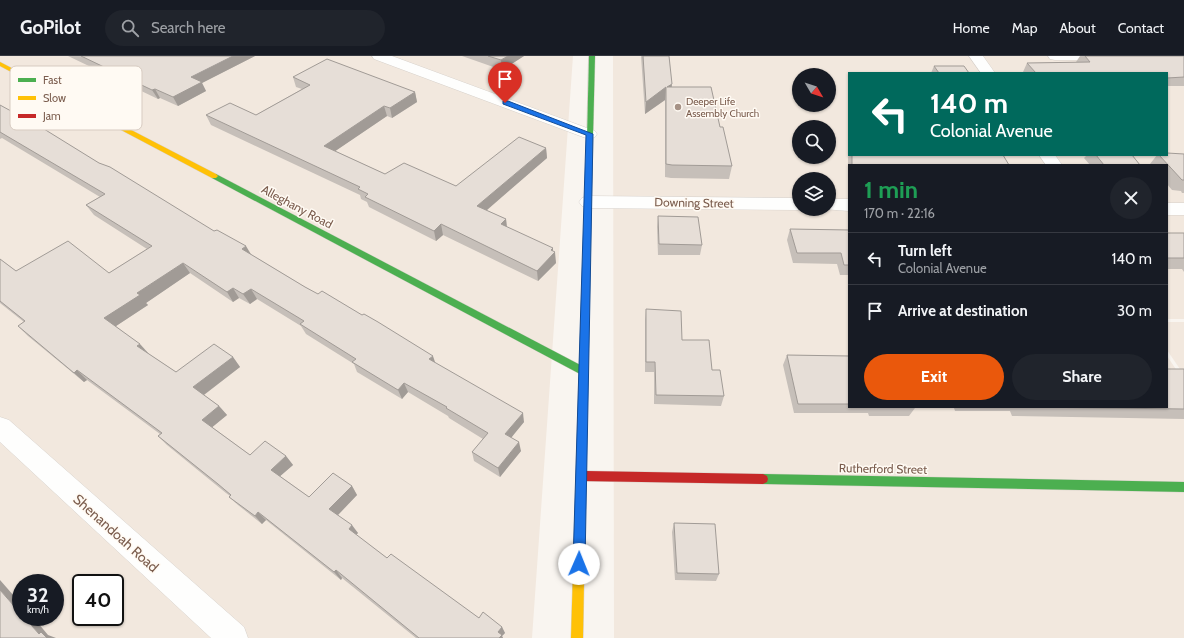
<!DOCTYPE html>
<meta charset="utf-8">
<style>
body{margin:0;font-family:Cabin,sans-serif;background:#20242c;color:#f1f3f6;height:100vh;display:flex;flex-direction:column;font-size:15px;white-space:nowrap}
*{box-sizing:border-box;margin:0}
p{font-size:13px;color:#9ea1a6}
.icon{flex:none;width:22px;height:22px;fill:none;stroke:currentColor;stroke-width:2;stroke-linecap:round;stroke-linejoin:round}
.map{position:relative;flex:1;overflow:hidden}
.drawer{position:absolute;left:848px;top:108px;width:320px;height:244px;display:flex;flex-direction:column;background:#171b24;border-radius:0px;box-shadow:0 1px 3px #0004}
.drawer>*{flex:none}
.hud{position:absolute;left:848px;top:16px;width:320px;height:84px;border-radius:0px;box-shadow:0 1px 3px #0004;background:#00695c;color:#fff;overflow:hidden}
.needle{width:26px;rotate:129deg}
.buttons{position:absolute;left:792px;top:12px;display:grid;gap:8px}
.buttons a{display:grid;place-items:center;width:44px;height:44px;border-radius:50%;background:#171b24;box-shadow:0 1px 3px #0004;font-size:20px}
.speed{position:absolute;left:12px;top:518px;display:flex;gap:8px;font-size:20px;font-weight:700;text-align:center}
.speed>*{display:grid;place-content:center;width:52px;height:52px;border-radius:50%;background:#171b24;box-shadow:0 1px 3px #0004;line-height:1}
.speed small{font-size:10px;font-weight:400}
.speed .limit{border:2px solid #111;border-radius:6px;background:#fff;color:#111}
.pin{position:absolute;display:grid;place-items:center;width:34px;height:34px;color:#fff;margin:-41px -17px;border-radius:50% 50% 50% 0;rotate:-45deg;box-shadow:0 0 4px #0007}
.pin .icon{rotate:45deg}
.me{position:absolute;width:44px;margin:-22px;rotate:1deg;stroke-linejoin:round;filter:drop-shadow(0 0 3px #0008)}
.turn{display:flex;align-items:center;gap:14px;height:84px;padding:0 16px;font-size:18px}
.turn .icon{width:52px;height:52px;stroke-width:2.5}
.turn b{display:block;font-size:28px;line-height:34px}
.round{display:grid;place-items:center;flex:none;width:42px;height:42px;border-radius:21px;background:#20242c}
.overview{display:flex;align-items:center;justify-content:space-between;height:68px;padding:0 16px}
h1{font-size:24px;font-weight:700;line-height:30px;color:#1e9e55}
.primary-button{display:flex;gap:8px;margin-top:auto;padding:8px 16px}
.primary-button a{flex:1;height:46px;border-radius:24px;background:#ea580c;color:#fff;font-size:16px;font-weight:700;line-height:46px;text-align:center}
.primary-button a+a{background:#20242c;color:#f1f3f6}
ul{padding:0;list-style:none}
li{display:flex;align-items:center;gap:12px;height:52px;padding:0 16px;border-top:1px solid #363941}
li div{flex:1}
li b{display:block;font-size:15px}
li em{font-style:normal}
header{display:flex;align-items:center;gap:24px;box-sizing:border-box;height:56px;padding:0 20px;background:#171b24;border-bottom:1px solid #363941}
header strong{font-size:19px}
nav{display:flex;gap:22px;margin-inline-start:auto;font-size:14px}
.search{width:280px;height:36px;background:#20242c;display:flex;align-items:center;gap:10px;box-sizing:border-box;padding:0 14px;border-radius:22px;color:#9ea1a6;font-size:15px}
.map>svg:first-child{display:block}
</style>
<header>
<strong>GoPilot</strong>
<div class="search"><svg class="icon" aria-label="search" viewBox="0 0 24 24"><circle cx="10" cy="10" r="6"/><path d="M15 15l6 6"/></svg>Search here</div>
<nav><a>Home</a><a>Map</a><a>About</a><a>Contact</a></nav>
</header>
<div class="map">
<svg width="1184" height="582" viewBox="0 0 1184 582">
<rect width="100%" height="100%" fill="#f9f5f0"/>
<g fill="#f2e8de" fill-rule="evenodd">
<path d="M 0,0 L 573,0 L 532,582 L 0,582 ZM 21,527 L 55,527 L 55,561 L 21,561 ZM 81,527 L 115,527 L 115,561 L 81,561 Z"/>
<path d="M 613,0 L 1184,0 L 1184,263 L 1167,263 L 1167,109 L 849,109 L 849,351 L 1167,351 L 1167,300 L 1184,325 L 1184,582 L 614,582 ZM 849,17 L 1167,17 L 1167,99 L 849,99 ZM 799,19 L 829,19 L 829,49 L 799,49 ZM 799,71 L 829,71 L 829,101 L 799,101 ZM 799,123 L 829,123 L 829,153 L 799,153 Z"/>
<path d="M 1167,266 L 1184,266 L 1184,319 L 1167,294 Z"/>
</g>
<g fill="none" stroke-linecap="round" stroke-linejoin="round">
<defs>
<g id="street">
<path d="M 372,0 L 392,0 L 595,75 L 597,78 L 595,81 L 589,83 L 583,81 L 374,3 Z"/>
<path d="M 969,0 L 983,0 L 995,17 L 981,17 Z"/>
<path d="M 1048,0 L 1117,0 L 1115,3 L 1110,4 L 1055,4 L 1050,3 Z"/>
<path d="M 1039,99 L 1055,99 L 1062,109 L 1046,109 Z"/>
<path d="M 588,140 L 799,142 L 799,153 L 802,153 L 799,154 L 588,152 L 582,150 L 579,146 L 582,142 Z"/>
<path d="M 829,143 L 849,143 L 849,155 L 823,153 L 829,153 Z"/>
<rect x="1167" y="147" width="17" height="12"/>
<path d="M 0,361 L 9,364 L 244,571 L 248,582 L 211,582 L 0,386 Z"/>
</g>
<g id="fast">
<path d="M 589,0 L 595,0 L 593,81 L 590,83 L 587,81 Z"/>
<path d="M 212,118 L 216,118 L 586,312 L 588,315 L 586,318 L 580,318 L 212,122 Z"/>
<path d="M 763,418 L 1184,426 L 1184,436 L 763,428 L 759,426 L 758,423 L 759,420 Z"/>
</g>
<g id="slow">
<path d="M 0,6 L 216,118 L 218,120 L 216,122 L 212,122 L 0,10 Z"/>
<path d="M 590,79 L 593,81 L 590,222 L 586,225 L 582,222 L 587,81 Z"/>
<path d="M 581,410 L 585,412 L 586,415 L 583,582 L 571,582 L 576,415 L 577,412 Z"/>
</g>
<path id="jam" d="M 586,219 L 590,222 L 586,415 L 763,418 L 767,420 L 768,423 L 767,426 L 763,428 L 581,425 L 577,423 L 576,415 L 582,222 Z"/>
</defs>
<use href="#street" stroke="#d7d1cb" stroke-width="1"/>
<use href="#fast" stroke="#d9d2cb" stroke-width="1"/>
<use href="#slow" stroke="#d9d2cb" stroke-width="1"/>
<use href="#jam" stroke="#d9d2cb" stroke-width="1"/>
<use href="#street" fill="#fefefd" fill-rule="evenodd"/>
<use href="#fast" fill="#4caf50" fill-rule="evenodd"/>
<use href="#slow" fill="#ffc107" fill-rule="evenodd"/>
<use href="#jam" fill="#c62828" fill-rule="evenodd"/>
</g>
<g fill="#c6bfb9">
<path d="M 68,0 L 255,0 L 202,27 L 206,35 L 178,50 L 160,42 L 158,43 Z"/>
<path d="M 462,0 L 524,0 L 502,14 Z"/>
<path d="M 641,0 L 669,0 L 671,31 L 720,71 L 732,110 L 729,123 L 671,122 L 665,121 L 665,44 L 645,58 Z"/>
<path d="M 1080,0 L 1184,0 L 1184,30 L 1167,30 L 1167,17 L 1024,17 L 1023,16 L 1027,7 L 1077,6 L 1076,6 Z"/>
<path d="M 934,10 L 969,17 L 931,17 Z"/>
<path d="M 293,21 L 415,36 L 417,46 L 392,62 L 387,60 L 335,95 L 385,118 L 456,130 L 546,92 L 547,102 L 486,154 L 506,163 L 507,171 L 553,195 L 556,207 L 538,225 L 443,179 L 436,185 L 369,151 L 367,146 L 361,143 L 360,139 L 211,69 L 206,59 L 256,59 L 302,33 L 296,31 Z"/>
<path d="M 0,49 L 99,107 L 305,231 L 435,307 L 524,366 L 511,381 L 521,395 L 500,421 L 474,405 L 472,396 L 483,383 L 449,362 L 448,360 L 408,336 L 402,343 L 357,316 L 354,308 L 306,278 L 301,270 L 257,243 L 250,248 L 239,242 L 233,246 L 190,217 L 146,247 L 148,249 L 116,270 L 149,298 L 176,316 L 233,301 L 240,311 L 204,339 L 219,350 L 227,359 L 212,371 L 250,399 L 286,400 L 293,409 L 280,420 L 309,441 L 352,430 L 357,439 L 338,459 L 358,477 L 356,479 L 387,502 L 479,562 L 502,571 L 505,577 L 502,580 L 503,582 L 416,582 L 342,522 L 341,524 L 266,464 L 262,468 L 238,449 L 229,441 L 230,440 L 226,437 L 167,389 L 158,380 L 160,378 L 87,324 L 84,326 L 28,280 L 18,270 L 24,266 L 0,247 L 0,203 L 16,215 L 109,217 L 147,193 L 94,159 L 86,149 L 100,141 L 2,82 L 0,83 Z"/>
<path d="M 1184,98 L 1184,137 L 1182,137 L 1181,135 L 1172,134 L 1167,128 L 1167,109 L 1151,109 L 1150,108 L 1157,99 Z"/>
<path d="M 849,99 L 1003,99 L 1009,109 L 849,109 L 849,121 L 848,121 L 848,101 Z"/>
<path d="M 1086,99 L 1132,99 L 1140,109 L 1090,109 L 1084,102 L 1086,100 Z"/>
<path d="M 658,160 L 702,189 L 700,199 L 658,199 L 657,171 Z"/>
<path d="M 790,173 L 849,174 L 849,219 L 840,219 L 837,208 L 793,207 L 787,184 Z"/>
<path d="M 1167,177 L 1184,177 L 1184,216 L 1182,213 L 1167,213 Z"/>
<path d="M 646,253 L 682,284 L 712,314 L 724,340 L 721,350 L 654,348 L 654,316 L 645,316 L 645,264 Z"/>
<path d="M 787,299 L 849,300 L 849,351 L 1167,351 L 1184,313 L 1184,363 L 1012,360 L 1010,355 L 955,355 L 954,352 L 915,352 L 909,360 L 869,360 L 868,357 L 794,357 L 783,309 Z"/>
<path d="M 674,467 L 719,518 L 716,525 L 675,524 L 672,476 Z"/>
</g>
<g fill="#a19b96">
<path d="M 233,0 L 255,0 L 202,27 L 206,35 L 178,50 L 173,41 L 191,21 Z"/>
<path d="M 508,0 L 524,0 L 502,14 L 501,4 Z"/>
<path d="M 672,28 L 671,40 L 667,31 Z"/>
<path d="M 666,31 L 665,44 L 645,58 L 646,46 Z"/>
<path d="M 155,33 L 160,42 L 158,43 L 152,34 Z"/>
<path d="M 415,36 L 417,46 L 392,62 L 390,52 Z"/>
<path d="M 384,50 L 387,60 L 328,100 L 324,90 Z"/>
<path d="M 546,92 L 547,102 L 479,161 L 477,150 Z"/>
<path d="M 506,163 L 507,173 L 501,168 Z"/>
<path d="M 441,168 L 443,179 L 436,185 L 434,175 Z"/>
<path d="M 246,190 L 252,200 L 242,193 Z"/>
<path d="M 553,192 L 553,198 L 555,196 L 556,207 L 538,225 L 537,215 L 551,194 Z"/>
<path d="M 183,207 L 190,217 L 146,247 L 148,249 L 113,272 L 104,262 L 137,237 Z"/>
<path d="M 233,232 L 239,242 L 233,246 L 227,236 Z"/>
<path d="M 251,233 L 257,243 L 250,248 L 243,238 Z"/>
<path d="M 140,288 L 149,298 L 137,290 Z"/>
<path d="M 433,300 L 436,309 L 429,303 Z"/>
<path d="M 233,301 L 240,311 L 201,341 L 193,331 Z"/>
<path d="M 77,314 L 87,324 L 84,326 L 74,317 Z"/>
<path d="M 404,327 L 408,336 L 402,343 L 398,334 Z"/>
<path d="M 219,350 L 227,359 L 210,373 L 202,364 Z"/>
<path d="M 523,357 L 524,366 L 507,387 L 505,378 Z"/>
<path d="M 519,386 L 521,395 L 500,421 L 498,412 Z"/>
<path d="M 286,400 L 293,409 L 278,422 L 271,414 Z"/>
<path d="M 352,430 L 357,439 L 336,461 L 329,453 Z"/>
<path d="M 258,456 L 266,464 L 262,468 L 255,460 Z"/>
<path d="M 352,469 L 358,477 L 354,481 L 349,473 Z"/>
<path d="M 336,514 L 342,522 L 341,524 L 334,516 Z"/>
<path d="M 0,524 L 21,548 L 21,558 L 0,534 Z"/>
<path d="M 24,561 L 33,561 L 48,579 L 56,582 L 47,582 L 39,578 Z"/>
<path d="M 502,571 L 505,577 L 502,580 L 503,582 L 499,582 L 498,576 Z"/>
</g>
<g fill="#e6ded7" stroke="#a19b96">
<path d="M 81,0 L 233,0 L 191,21 L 202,26 L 173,41 L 155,33 L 152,34 Z"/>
<path d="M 488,0 L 508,0 L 501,4 Z"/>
<path d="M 643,0 L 669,0 L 672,28 L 667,31 L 711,31 L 720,71 L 723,71 L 732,110 L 672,109 L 666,108 L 666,31 L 646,46 Z"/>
<path d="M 1085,0 L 1184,0 L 1184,21 L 1167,22 L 1167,17 L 1036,17 L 1027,7 L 1090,6 Z"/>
<path d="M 327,3 L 415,36 L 390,52 L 384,50 L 324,90 L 385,118 L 404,107 L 456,130 L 519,81 L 546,92 L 477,150 L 506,163 L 501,168 L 553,192 L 551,194 L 555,196 L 537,215 L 441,168 L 434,175 L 365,141 L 368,138 L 358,133 L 360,131 L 206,59 L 230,47 L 256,59 L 310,29 L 293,21 Z"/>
<path d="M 934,10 L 964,10 L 969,17 L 939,17 Z"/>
<path d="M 0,49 L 44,73 L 99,107 L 110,111 L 214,175 L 217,174 L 246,190 L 242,193 L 305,231 L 318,238 L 322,235 L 362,259 L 364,258 L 378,266 L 433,300 L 429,303 L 523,357 L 505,378 L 519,386 L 498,412 L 472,396 L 488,377 L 446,352 L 447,351 L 404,327 L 398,334 L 352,306 L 356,303 L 300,268 L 304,265 L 251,233 L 243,238 L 233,232 L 227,236 L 183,207 L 137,237 L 140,239 L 104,262 L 140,288 L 137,290 L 176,316 L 214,288 L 233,301 L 193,331 L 219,350 L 202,364 L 250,399 L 265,385 L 286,400 L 271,414 L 309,441 L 333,417 L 352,430 L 329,453 L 352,469 L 349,473 L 387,502 L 391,498 L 479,562 L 483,556 L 502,571 L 498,576 L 502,579 L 499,582 L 419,582 L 336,514 L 334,516 L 258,456 L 255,460 L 229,441 L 231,439 L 218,428 L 158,380 L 162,377 L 77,314 L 74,317 L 18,270 L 25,265 L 0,245 L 0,203 L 16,215 L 68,185 L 109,217 L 152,190 L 86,149 L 105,138 L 0,76 Z"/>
<path d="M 1167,97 L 1184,98 L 1184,124 L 1182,124 L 1159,99 L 1167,99 Z"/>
<path d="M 852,99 L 1003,99 L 1009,109 L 852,109 Z"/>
<path d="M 1096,99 L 1132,99 L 1140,109 L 1104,109 Z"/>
<path d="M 658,160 L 698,161 L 702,189 L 659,188 Z"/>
<path d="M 790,173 L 849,174 L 849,209 L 844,209 L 841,197 L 797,197 Z"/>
<rect x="1167" y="177" width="17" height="25"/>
<path d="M 646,253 L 681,255 L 682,284 L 709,284 L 712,314 L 720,314 L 724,340 L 656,339 L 655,306 L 646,306 Z"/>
<path d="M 787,299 L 849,300 L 849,348 L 798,348 Z"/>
<path d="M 1167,313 L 1184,313 L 1184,353 L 1027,351 L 1167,351 Z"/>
<path d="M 674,467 L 715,468 L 719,518 L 677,517 Z"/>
<path d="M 0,534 L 21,558 L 21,561 L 24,561 L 39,578 L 41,576 L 47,582 L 0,582 Z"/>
</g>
<path fill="#1a73e8" stroke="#114b97" d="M 503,45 L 508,45 L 593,78 L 585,508 L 583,512 L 579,514 L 575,512 L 573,508 L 586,79 L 503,48 Z"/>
<circle fill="#a69286" stroke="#fffaf3" stroke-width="1.5" cx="678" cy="51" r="4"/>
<g text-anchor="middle" stroke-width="3" stroke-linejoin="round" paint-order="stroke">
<g font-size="10" fill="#7a5c4d" stroke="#fffaf3" text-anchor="start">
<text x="686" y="49">Deeper Life<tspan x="686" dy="12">Assembly Church</tspan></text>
</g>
<g font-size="12" fill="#7a5c4d" stroke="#fffaf3">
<text transform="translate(694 147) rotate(1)" y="4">Downing Street</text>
<text transform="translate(297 151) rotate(28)" y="4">Alleghany Road</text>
<text transform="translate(883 413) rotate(1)" y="4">Rutherford Street</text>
</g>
<g font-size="14" fill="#7a5c4d" stroke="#fffaf3">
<text transform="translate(116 477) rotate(42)" y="5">Shenandoah Road</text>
</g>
</g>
<rect x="10" y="10" width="132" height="64" rx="6" fill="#fffaf3" stroke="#d7cbc1" stroke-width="1"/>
<rect x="18" y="22" width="18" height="4" fill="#4caf50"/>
<rect x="18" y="40" width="18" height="4" fill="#ffc107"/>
<rect x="18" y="58" width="18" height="4" fill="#c62828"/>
<g font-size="11" fill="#7a5c4d">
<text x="43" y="28">Fast</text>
<text x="43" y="46">Slow</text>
<text x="43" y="64">Jam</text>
</g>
</svg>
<div class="buttons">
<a><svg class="needle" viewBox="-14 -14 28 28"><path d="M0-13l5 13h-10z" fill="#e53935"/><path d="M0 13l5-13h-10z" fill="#9ea1a6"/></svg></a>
<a><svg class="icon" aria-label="search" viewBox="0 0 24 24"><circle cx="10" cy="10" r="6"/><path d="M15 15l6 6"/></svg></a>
<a><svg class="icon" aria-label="layers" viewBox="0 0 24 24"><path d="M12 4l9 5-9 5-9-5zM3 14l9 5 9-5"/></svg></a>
</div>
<div class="speed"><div>32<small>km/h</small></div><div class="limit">40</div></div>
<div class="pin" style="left:505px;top:47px;background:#d93025"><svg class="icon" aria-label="arrive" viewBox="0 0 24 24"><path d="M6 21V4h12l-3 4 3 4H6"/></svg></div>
<svg class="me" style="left:579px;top:508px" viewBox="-20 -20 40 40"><circle r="19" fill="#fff"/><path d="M0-13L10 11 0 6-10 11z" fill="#1a73e8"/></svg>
<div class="hud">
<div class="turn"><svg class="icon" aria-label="left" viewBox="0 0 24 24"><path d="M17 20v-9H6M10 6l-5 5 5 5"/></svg><div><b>140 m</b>Colonial Avenue</div></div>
</div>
<section class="drawer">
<div class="overview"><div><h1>1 min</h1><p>170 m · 22:16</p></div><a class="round"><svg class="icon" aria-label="close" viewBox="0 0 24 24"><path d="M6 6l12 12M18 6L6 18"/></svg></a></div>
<ul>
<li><svg class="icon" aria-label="left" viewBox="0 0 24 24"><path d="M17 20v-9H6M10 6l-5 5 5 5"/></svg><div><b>Turn left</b><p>Colonial Avenue</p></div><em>140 m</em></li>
<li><svg class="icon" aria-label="arrive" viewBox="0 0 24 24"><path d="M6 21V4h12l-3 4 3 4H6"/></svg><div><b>Arrive at destination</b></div><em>30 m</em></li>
</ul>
<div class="primary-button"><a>Exit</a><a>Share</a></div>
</section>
</div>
